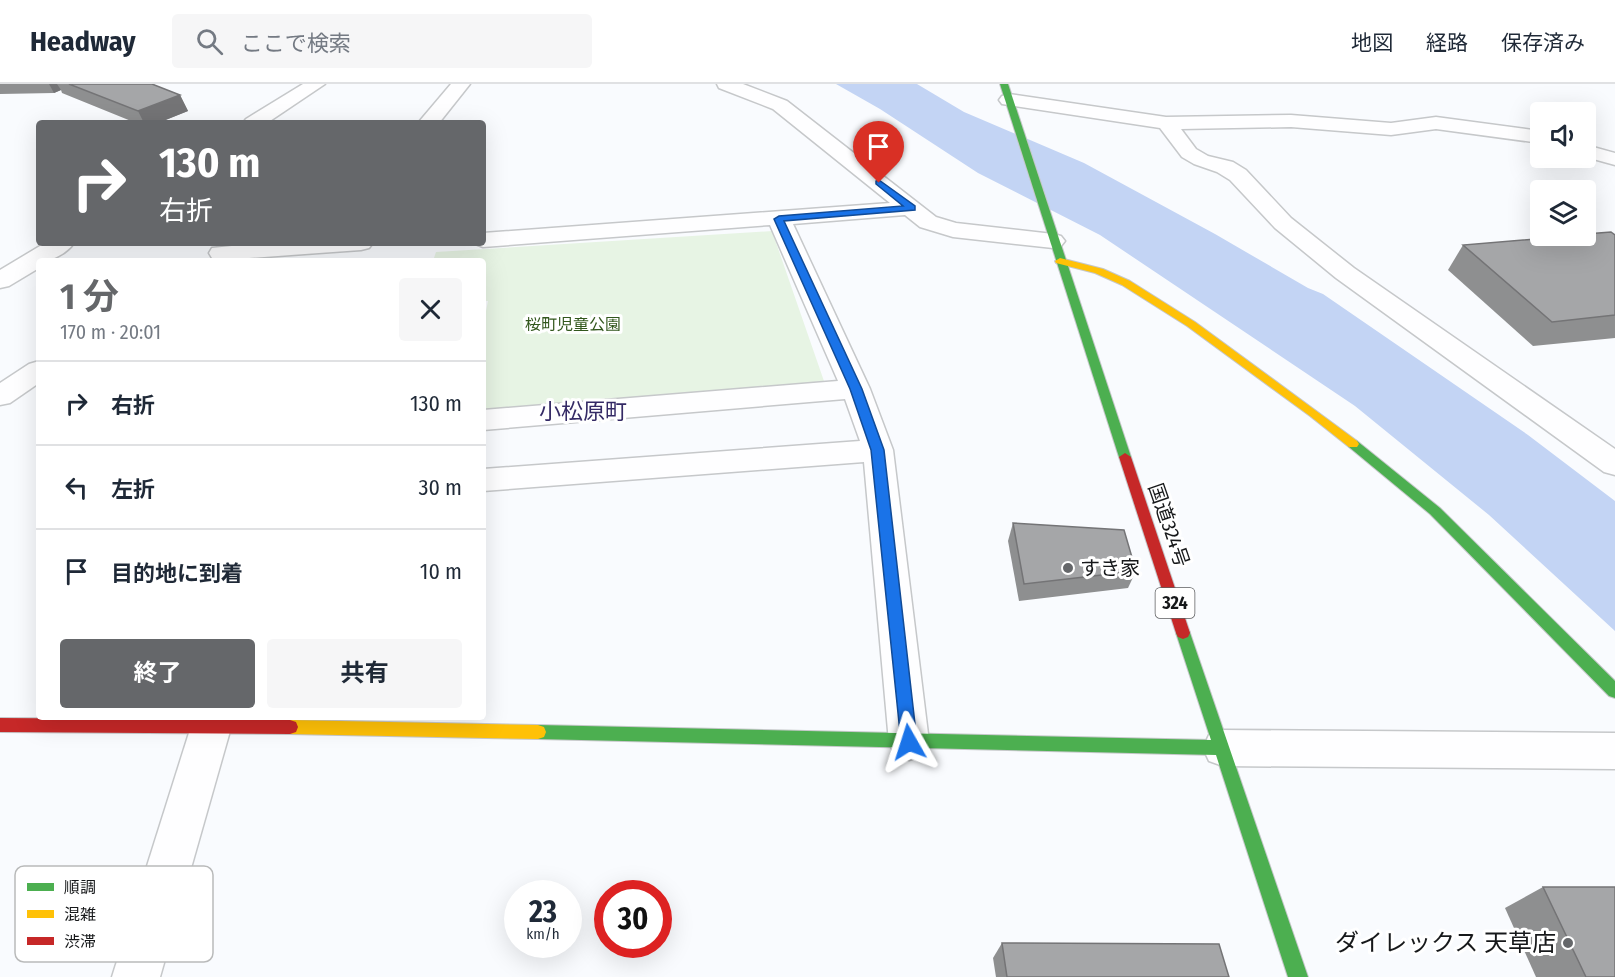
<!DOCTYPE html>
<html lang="ja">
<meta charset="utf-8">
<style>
body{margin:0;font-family:"Fira Sans Condensed","Noto Sans JP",sans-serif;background:#f6f6f7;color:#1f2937;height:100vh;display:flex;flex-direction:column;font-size:22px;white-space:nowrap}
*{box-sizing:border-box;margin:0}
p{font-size:20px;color:#747a83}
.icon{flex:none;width:33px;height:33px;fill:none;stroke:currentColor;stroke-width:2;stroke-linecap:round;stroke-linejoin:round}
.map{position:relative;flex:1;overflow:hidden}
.side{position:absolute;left:36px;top:174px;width:450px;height:462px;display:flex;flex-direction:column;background:#fff;border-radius:6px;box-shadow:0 6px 24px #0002}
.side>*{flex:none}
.hud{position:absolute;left:36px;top:36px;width:450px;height:126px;border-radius:6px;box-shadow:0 6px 24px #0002;background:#65676a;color:#fff;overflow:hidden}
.fabs{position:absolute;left:1530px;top:18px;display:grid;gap:12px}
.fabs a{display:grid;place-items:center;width:66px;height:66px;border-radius:6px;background:#fff;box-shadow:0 6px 24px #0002;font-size:30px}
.speed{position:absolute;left:504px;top:796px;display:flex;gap:12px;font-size:30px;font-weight:700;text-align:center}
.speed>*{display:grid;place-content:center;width:78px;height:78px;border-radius:50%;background:#fff;box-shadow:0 6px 24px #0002;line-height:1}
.speed small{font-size:15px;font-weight:400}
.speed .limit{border:9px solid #d22;background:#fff;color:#111}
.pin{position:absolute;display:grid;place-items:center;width:51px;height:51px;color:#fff;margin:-62px -26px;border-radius:50% 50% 50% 0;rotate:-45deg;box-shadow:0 0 6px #0007}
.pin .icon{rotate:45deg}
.me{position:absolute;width:66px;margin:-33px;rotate:354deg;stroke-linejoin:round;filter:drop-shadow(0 0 4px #0008)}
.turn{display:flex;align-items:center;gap:21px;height:126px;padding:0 24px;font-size:27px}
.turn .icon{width:78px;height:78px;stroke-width:2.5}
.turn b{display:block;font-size:42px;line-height:51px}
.round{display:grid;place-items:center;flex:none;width:63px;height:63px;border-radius:6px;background:#f6f6f7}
.headline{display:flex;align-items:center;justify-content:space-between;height:102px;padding:0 24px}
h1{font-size:36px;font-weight:700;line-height:45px;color:#65676a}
.action{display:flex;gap:12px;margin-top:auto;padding:12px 24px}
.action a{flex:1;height:69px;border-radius:6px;background:#65676a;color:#fff;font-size:24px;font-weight:700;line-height:69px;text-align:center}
.action a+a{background:#f6f6f7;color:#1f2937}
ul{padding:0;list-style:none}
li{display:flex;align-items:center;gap:18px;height:84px;padding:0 24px;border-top:2px solid #e0e1e3}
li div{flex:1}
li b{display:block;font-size:22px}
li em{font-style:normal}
header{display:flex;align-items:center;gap:36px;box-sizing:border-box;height:84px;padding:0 30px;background:#fff;border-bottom:2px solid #e0e1e3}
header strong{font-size:28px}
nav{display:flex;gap:33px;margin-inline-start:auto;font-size:21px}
.search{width:420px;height:54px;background:#f6f6f7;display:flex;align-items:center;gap:15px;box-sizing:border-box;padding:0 21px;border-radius:6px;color:#747a83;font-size:22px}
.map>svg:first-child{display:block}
</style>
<header>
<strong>Headway</strong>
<div class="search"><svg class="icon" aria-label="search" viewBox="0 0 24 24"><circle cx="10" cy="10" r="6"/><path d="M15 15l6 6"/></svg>ここで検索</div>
<nav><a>地図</a><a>経路</a><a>保存済み</a></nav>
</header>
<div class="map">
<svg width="1615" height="893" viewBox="0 0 1615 893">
<rect width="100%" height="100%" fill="#f9fbfe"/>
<path fill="#e7f4e4" d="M 772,147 L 825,300 L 483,328 L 483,242 L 488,217 L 483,217 L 483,177 L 433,177 L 436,168 Z"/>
<path fill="#c3d4f4" d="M 836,0 L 917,0 L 964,28 L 1084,79 L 1215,150 L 1308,204 L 1323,210 L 1528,351 L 1615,417 L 1615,547 L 1489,431 L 1355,322 L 1100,151 L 978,89 L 880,25 Z"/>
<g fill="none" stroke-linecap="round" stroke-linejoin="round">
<defs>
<g id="street">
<path d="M 303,0 L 325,0 L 267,39 L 243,39 L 246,35 Z"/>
<path d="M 451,0 L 470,0 L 439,39 L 418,39 Z"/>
<path d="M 717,0 L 743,0 L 787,17 L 936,133 L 956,139 L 1053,150 L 1061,152 L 1065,157 L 1061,162 L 1053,164 L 953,153 L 920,143 L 905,131 L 793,140 L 870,305 L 893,366 L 929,658 L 923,671 L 909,676 L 895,671 L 889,658 L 864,378 L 483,407 L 483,385 L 860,357 L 845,315 L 483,346 L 483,326 L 838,297 L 770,141 L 483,163 L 473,159 L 483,159 L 483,149 L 890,119 L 773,25 L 719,4 Z"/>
<path d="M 1009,10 L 1166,33 L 1291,31 L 1391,39 L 1436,33 L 1540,47 L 1540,59 L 1436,45 L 1391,51 L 1291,43 L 1181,45 L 1196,65 L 1208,72 L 1233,78 L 1246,86 L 1291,134 L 1354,184 L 1615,365 L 1615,391 L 1604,388 L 1336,194 L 1275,144 L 1230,96 L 1217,88 L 1194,80 L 1182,73 L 1160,44 L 1002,20 L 999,16 L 1002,12 Z"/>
<path d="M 1586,61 L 1615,69 L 1615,81 L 1586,73 Z"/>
<path d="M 45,159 L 74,159 C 66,170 52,177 39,177 L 39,184 L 9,202 L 0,204 L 0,186 Z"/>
<path d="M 260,159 L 373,159 L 369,164 L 361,166 L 221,176 L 212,174 L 209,169 L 212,164 Z"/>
<path d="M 39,277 L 39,299 L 10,319 L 0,321 L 0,299 L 29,280 Z"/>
<path d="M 194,633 L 234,633 L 160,893 L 112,893 Z"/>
<path d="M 1223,646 L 1615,649 L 1615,685 L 1223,682 L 1209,677 L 1203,664 L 1209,651 Z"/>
</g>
<g id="fast">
<path d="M 1000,0 L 1008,0 L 1131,373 L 1129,376 L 1125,377 L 1119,373 Z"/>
<path d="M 1353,356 L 1357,357 L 1440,424 L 1615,597 L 1615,614 L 1609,612 L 1430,430 L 1349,363 L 1347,360 Z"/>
<path d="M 1183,543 L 1188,545 L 1190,549 L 1308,893 L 1288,893 L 1216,671 L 538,655 L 532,653 L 530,648 L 532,643 L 538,641 L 1211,656 L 1176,549 L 1178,545 Z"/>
</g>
<g id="slow">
<path d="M 1060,174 L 1103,185 L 1130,197 L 1195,238 L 1357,357 L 1359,360 L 1357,363 L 1349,363 L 1310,332 L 1187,242 L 1122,201 L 1095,189 L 1056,179 L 1055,177 Z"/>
<path d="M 290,636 L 538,641 L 544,643 L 546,648 L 544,653 L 538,655 L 290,650 L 284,648 L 282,643 L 284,638 Z"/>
</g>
<g id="jam">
<path d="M 1125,369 L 1131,373 L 1190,549 L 1188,553 L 1183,555 L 1178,553 L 1176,549 L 1119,373 Z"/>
<path d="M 0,634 L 290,636 L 296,638 L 298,643 L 296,648 L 290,650 L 0,648 Z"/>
</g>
</defs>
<use href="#street" stroke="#c6c8ca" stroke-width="3"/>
<use href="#fast" stroke="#c6c8ca" stroke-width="2"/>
<use href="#slow" stroke="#c6c8ca" stroke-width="2"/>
<use href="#jam" stroke="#c6c8ca" stroke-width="2"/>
<use href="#street" fill="#fefeff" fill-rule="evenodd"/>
<use href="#fast" fill="#4caf50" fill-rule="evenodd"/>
<use href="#slow" fill="#ffc107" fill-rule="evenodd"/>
<use href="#jam" fill="#c62828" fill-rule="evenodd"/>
</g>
<g fill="#8e8f90">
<path d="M 0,0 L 152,0 L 180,11 L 188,27 L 158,39 L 136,39 L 62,9 L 61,6 L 54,9 L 0,10 Z"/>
<path d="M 1615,151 L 1615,254 L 1533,262 L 1448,186 L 1463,161 Z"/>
<path d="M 1013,439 L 1136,487 L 1128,504 L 1019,517 L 1008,457 Z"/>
<path d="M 1543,803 L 1615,893 L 1536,893 L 1505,824 Z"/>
<path d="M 1002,859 L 1229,893 L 996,893 L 993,874 Z"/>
</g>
<g fill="#747476">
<path d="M 49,0 L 57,0 L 61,6 L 54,9 Z"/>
<path d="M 180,11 L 188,27 L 158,39 L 144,39 L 138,27 Z"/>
</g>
<g fill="#a5a6a8" stroke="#747476" stroke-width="1.5">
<path d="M 69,0 L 152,0 L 180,11 L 138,27 Z"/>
<path d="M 1611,148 L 1615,151 L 1615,231 L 1552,238 L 1463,161 L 1572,152 L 1586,152 L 1586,150 Z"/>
<path d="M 1013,439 L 1124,446 L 1136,487 L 1024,500 Z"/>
<path d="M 1543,803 L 1615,803 L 1615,893 L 1586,893 Z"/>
<path d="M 1002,859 L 1219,860 L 1229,893 L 1007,893 Z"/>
</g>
<path fill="#1a73e8" stroke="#114b97" stroke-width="1.5" d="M 879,96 L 915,122 L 915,126 L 784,137 L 862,305 L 884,366 L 917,658 L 915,663 L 909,665 L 903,663 L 901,658 L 871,366 L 850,305 L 774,135 L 779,132 L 903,122 L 876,100 L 876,97 Z"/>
<g fill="#65676a" stroke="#fff" stroke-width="2">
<circle cx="1068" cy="484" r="6"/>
<circle cx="1568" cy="859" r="6"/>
</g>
<g text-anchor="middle" stroke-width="6" stroke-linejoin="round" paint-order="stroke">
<g font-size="16" fill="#32571d" stroke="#fff">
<text x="573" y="246">桜町児童公園</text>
</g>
<rect fill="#fff" stroke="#5c5d5f" stroke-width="1.5" x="1155.5" y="504" width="39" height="30" rx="4.5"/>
<g font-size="18" font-weight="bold" fill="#16181a">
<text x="1175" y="525">324</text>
</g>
<g font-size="20" fill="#16181a" stroke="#fff">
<text transform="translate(1169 441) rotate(71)" y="7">国道324号</text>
</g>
<g font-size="20" fill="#16181a" stroke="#fff" text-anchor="start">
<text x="1080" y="491">すき家</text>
</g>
<g font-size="22" fill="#342a65" stroke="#fff">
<text x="583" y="335">小松原町</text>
</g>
<g font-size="24" fill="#16181a" stroke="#fff" text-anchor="end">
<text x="1556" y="867">ダイレックス 天草店</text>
</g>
</g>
<rect x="15" y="782" width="198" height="96" rx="9" fill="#fff" stroke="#b9baba" stroke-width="1.5"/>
<rect x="27" y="799" width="27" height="8" fill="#4caf50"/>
<rect x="27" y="826" width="27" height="8" fill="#ffc107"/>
<rect x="27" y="853" width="27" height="8" fill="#c62828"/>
<g font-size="16" fill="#16181a">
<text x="64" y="809">順調</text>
<text x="64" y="836">混雑</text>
<text x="64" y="863">渋滞</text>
</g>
</svg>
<div class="fabs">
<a><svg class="icon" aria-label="sound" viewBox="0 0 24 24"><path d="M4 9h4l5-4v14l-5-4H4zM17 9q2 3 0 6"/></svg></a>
<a><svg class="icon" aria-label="layers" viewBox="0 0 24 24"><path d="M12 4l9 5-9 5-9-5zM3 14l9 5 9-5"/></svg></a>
</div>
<div class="speed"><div>23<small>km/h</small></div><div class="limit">30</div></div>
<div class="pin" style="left:879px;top:99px;background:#d93025"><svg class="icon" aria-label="arrive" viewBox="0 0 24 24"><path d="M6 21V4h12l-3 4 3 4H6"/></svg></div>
<svg class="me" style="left:909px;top:658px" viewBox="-20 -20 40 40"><path d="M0-17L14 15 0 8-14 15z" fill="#1a73e8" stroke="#fff" stroke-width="4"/></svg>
<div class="hud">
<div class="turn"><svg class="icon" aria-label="right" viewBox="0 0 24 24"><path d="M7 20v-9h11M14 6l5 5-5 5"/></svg><div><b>130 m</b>右折</div></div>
</div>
<section class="side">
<div class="headline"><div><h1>1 分</h1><p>170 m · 20:01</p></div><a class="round"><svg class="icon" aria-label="close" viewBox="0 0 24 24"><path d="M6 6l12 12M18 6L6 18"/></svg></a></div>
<ul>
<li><svg class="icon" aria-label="right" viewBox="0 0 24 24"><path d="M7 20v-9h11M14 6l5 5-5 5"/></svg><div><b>右折</b></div><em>130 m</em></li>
<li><svg class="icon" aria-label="left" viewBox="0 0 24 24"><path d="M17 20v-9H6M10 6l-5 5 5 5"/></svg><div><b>左折</b></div><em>30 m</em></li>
<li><svg class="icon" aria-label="arrive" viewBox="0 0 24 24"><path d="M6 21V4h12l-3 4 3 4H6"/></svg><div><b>目的地に到着</b></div><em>10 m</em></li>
</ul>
<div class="action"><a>終了</a><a>共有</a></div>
</section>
</div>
